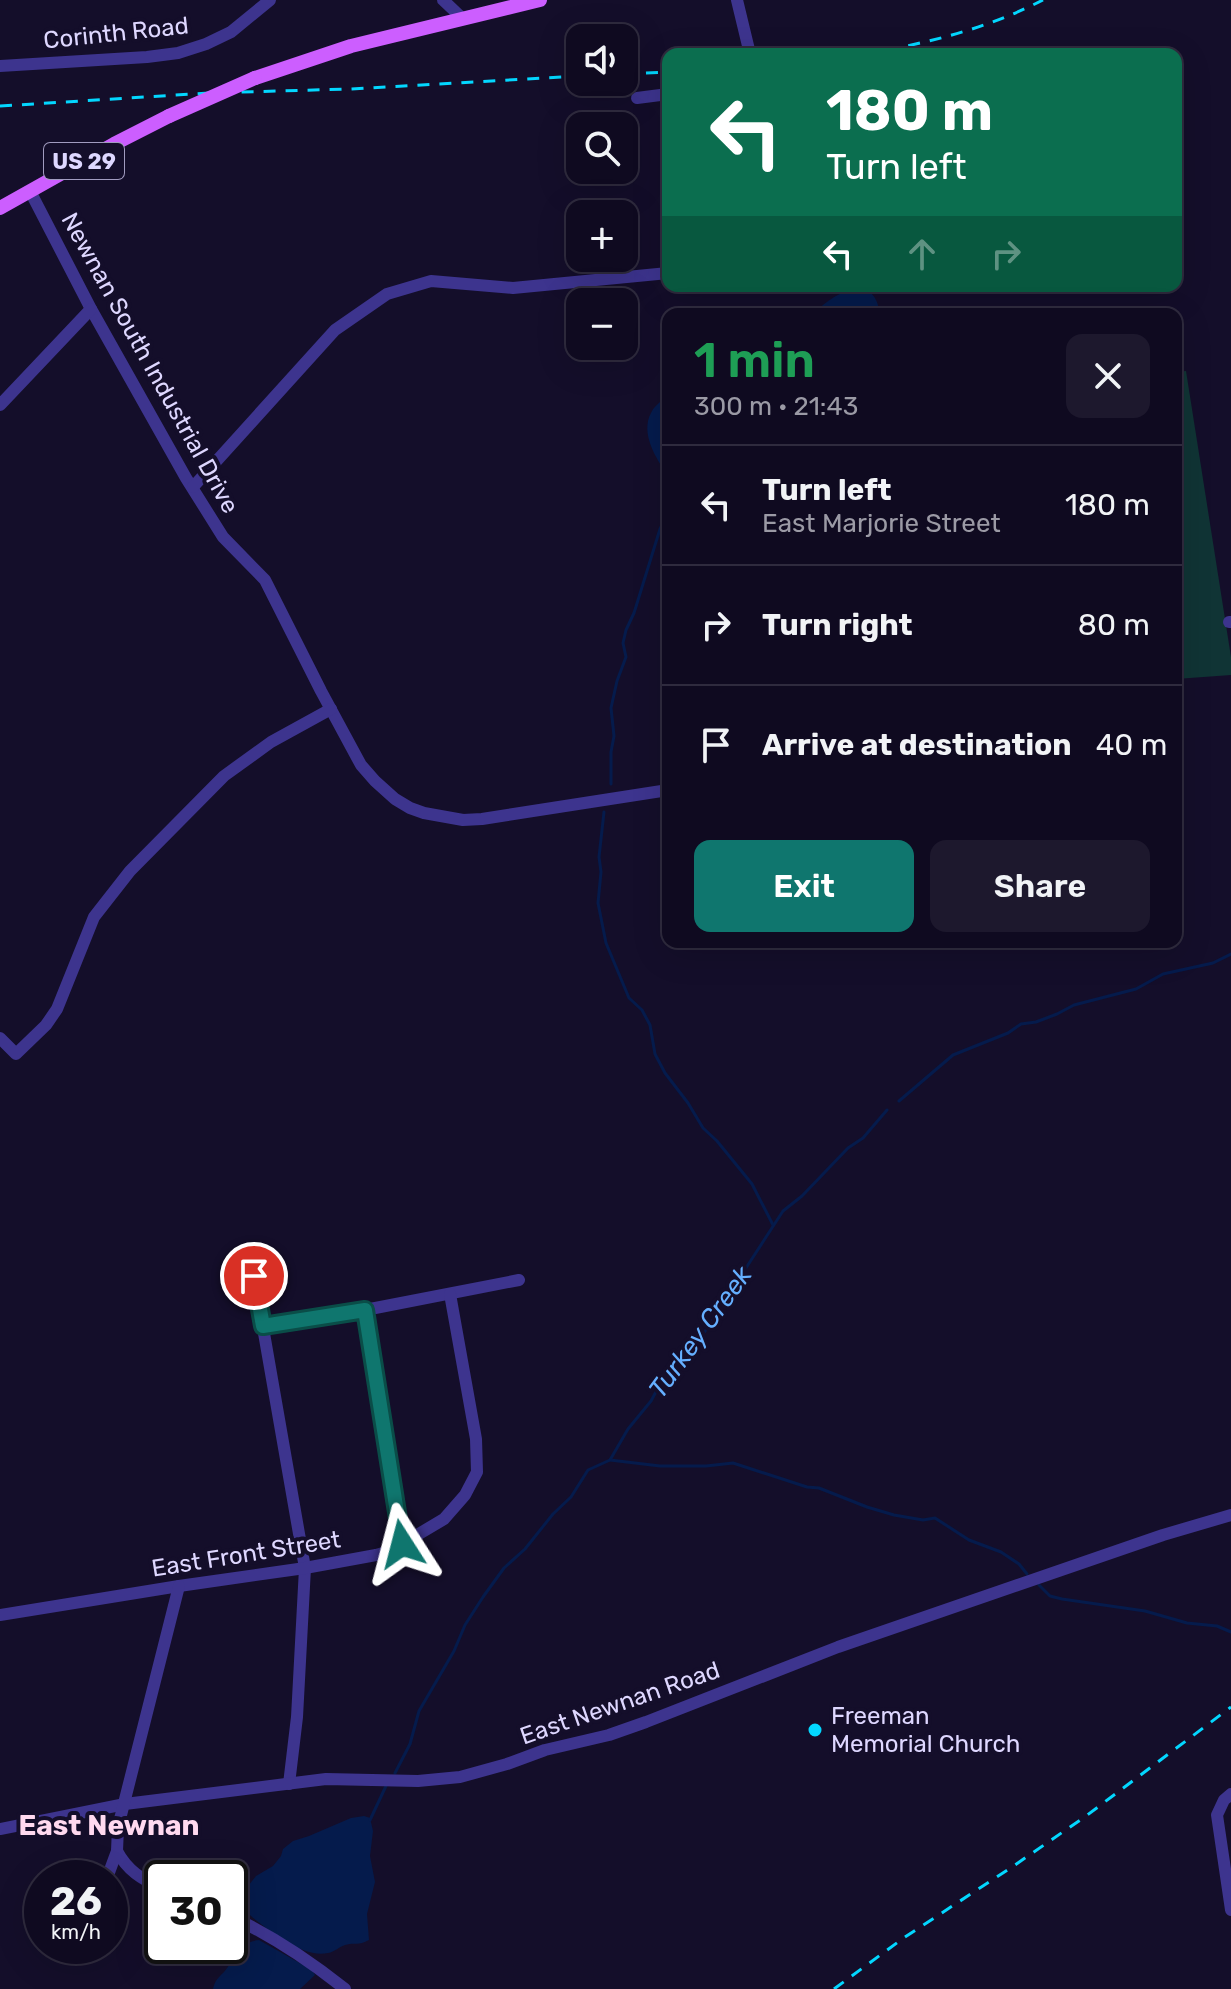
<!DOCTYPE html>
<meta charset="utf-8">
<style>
body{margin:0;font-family:Rubik,sans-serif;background:#1d182d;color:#f1f3f6;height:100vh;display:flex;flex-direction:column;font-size:30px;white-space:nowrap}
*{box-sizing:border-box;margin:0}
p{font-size:26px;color:#9b9aa5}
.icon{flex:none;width:44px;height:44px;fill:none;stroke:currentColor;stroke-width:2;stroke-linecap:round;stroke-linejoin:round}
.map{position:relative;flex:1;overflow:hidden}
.panel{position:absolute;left:662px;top:308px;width:520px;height:640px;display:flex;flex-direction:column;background:#0f0a20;border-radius:16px;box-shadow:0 8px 32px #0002,0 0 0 2px #2f2b3e}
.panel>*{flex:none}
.guide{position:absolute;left:662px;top:48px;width:520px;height:244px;border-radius:16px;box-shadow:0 8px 32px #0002,0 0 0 2px #2f2b3e;background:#0b6e4f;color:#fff;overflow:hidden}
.buttons{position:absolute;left:566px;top:24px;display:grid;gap:16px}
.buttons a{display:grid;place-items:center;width:72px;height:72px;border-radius:16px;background:#0f0a20;box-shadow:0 8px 32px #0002,0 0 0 2px #2f2b3e;font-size:40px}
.speed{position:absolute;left:24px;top:1860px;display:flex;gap:16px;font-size:40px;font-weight:700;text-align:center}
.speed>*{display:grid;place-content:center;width:104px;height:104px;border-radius:50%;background:#0f0a20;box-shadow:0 8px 32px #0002,0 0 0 2px #2f2b3e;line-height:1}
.speed small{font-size:20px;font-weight:400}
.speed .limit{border:4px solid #111;border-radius:12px;background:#fff;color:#111}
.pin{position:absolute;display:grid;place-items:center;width:68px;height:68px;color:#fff;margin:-34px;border:4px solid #fff;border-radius:50%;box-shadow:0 2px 8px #0007}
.me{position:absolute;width:88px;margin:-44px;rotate:351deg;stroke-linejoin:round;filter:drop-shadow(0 0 6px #0008)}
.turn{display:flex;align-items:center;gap:28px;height:168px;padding:0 32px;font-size:36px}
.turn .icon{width:104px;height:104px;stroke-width:2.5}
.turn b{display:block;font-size:56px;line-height:68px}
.lanes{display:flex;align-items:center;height:76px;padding:0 32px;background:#0003;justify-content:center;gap:40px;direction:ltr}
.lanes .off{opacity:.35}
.round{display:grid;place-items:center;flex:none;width:84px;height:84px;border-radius:16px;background:#1d182d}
.head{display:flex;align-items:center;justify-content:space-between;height:136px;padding:0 32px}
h1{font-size:48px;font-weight:600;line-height:60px;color:#1e9e55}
.button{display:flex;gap:16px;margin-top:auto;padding:16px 32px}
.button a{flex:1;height:92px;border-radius:16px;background:#0f766e;color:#fff;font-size:32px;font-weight:600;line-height:92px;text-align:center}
.button a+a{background:#1d182d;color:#f1f3f6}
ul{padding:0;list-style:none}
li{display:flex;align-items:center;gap:24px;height:120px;padding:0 32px;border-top:2px solid #2f2b3e}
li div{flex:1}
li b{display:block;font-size:30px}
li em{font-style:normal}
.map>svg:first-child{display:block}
</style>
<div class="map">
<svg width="1231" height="1989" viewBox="0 0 1231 1989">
<rect width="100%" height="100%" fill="#140e2a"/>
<path fill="#103435" d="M 1186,371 L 1231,657 L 1231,675 L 1176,679 L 1176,372 Z"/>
<g fill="#051b4c">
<path d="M 860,289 C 876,292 876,300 881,314 L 813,314 C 828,300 839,291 860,289 Z"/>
<path d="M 660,402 L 668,419 L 668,475 C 656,459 640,433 651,413 C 653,408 657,405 660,402 Z"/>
<path d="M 364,1816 L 370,1818 L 373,1831 L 370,1856 L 375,1882 L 367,1914 L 369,1940 C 358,1946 355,1942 345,1945 C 338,1947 335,1952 328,1953 C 301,1959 264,1927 245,1911 L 243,1898 L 248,1886 L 256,1876 L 273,1866 L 281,1856 L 283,1849 L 293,1841 L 309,1836 L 351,1818 Z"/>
<path d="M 259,1940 L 312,1970 L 315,1975 L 300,1989 L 213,1989 C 215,1980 218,1978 224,1972 C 236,1958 238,1942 259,1940 Z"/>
</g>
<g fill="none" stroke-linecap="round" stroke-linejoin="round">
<g stroke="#051b4c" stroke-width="3">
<path d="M 611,784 L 611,752 L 614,736 L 611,708 L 617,681 L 626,657 L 623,643 L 626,630 L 634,613 L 660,529 L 668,513"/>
<path d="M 604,812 L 599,857 L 601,872 L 598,903 L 606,943 L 629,998 L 642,1010 L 650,1025 L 655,1054 L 665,1073 L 688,1103 L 703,1128 L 717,1141 L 752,1184 L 773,1225"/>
<path d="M 899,1101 L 953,1055 L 1008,1033 L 1021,1024 L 1036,1022 L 1057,1014 L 1074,1005 L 1136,989 L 1163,974 L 1213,963 L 1231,954"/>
<path d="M 610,1460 L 660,1466 L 706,1466 L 733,1463 L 807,1487 L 819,1488 L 867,1507 L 894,1515 L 923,1520 L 935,1518 L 969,1540 L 1001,1552 L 1019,1564 L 1027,1574"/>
<path d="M 1039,1585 L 1050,1596 L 1062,1599 L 1145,1611 L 1187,1623 L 1217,1626 L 1231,1632"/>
<path d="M 395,1773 L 410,1744 L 419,1711 L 454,1651 L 465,1625 L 483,1597 L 504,1568 L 525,1549 L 553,1514 L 571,1497 L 588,1470 L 610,1460 L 628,1429 L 651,1401 L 658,1388 L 683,1363 L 728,1298 L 738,1289 L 744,1271 L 783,1211 L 802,1196 L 848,1148 L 863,1138 L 887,1110"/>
<path d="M 370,1820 L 386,1786"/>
</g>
<g stroke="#3d348e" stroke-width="12">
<path d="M 443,0 L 462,18"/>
<path d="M 737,0 L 750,54"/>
<path d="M 0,66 L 147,57 L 178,53 L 206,44 L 231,32 L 270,0"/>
<path d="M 637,98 L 668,94"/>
<path d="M 30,191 L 91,309 L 186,478 L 223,537 L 265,580 L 321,691 L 361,765 L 375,781 L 395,799 L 410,808 L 424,813 L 463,820 L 482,819 L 668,790"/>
<path d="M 0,405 L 91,309"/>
<path d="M 193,487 L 335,330 L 387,294 L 431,281 L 513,288 L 668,273"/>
<path d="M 1229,622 L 1231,622"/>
<path d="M 0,1038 L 16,1054 L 46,1025 L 57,1009 L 94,917 L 130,871 L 224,776 L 271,742 L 331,709"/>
<path d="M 254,1276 L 305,1568 L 297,1717 L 289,1784"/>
<path d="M 365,1310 L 402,1544"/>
<path d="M 263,1326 L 365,1310 L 519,1280"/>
<path d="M 0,1615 L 179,1586 L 305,1568 L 376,1555 L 390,1551 L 444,1519 L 465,1495 L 477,1472 L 476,1439 L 450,1294"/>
<path d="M 1231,1794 L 1224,1800 L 1217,1815 L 1231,1910"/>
<path d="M 0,1829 L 125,1804 L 326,1779 L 418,1781 L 460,1777 L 507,1764 L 545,1750 L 609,1735 L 646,1722 L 838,1647 L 1163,1535 L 1231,1515"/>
<path d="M 117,1851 C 127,1870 142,1880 162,1888"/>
<path d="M 107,1878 L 117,1851 L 118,1827 L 179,1586"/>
<path d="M 230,1916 C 271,1935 310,1961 345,1989"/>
</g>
<g stroke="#cc5eff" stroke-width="14">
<path d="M 255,78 L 351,46 L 540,0"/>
<path d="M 0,208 L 114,144 L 169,116"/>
</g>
<g stroke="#03d7ff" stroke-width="3" stroke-dasharray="12 10" stroke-linecap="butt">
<path d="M 865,54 C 928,43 986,29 1043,0"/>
<path d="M 624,74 L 668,72"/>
<path d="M 0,106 L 209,93 L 350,89 L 580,76"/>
<path d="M 834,1989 L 905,1937 L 1012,1867 L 1086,1816 L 1231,1707"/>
</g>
<path stroke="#cc5eff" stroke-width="14" d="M 169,116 L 255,78"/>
</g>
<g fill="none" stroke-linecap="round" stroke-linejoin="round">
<defs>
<path id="route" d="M 254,1276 L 263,1326 L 365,1310 L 402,1544"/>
</defs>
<use href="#route" stroke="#0a4d48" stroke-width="20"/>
<use href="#route" stroke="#0f766e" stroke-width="14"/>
</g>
<circle fill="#03d7ff" stroke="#140e2a" stroke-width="3" cx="815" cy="1730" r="8"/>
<g text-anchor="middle" stroke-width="8" stroke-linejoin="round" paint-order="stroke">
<rect fill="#140e2a" stroke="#a19bbf" stroke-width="2" x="44" y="143" width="80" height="36" rx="6"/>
<g font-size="22" font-weight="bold" fill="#ded7ff">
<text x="84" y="169">US 29</text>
</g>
<g font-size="24" fill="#ded7ff" stroke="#140e2a">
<text transform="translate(116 33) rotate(-6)" y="8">Corinth Road</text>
<text transform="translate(150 363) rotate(61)" y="8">Newnan South Industrial Drive</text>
<text transform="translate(246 1554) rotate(-9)" y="8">East Front Street</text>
<text transform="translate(620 1703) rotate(-19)" y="8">East Newnan Road</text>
</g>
<g font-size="24" fill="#ded7ff" stroke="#140e2a" text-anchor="start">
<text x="831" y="1724">Freeman<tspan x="831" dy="28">Memorial Church</tspan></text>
</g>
<g font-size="26" font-style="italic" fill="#65afff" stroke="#140e2a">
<text transform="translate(700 1332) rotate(-54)" y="9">Turkey Creek</text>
</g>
<g font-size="28" font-weight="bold" fill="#ffd9ef" stroke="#140e2a">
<text x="109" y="1835">East Newnan</text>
</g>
</g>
</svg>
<div class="buttons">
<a><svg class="icon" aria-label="sound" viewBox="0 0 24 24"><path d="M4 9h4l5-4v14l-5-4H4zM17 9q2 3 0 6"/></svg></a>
<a><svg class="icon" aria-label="search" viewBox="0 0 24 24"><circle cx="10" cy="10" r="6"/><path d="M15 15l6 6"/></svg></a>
<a>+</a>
<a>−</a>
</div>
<div class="speed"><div>26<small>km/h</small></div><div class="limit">30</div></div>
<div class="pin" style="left:254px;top:1276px;background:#d93025"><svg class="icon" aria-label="arrive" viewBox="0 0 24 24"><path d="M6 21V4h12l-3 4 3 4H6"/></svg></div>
<svg class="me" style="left:402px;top:1544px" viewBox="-20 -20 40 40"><path d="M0-17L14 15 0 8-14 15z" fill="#0f766e" stroke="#fff" stroke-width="4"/></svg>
<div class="guide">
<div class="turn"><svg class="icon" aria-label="left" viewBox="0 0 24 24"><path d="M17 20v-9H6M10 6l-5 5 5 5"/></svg><div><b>180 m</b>Turn left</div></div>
<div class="lanes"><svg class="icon" aria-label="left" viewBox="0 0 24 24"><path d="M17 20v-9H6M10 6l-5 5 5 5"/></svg><svg class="icon off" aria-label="ahead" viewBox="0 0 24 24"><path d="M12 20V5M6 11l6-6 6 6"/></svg><svg class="icon off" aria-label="right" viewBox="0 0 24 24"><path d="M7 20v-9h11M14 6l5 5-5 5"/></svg></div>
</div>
<section class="panel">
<div class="head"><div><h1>1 min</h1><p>300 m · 21:43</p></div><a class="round"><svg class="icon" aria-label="close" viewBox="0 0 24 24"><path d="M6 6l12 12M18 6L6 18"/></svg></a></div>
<ul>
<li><svg class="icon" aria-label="left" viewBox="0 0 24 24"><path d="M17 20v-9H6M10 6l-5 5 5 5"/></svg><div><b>Turn left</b><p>East Marjorie Street</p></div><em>180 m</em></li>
<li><svg class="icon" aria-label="right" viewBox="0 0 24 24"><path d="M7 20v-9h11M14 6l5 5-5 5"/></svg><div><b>Turn right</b></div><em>80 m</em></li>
<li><svg class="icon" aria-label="arrive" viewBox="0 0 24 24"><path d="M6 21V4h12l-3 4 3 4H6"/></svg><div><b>Arrive at destination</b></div><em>40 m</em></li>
</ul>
<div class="button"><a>Exit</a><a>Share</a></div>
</section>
</div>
